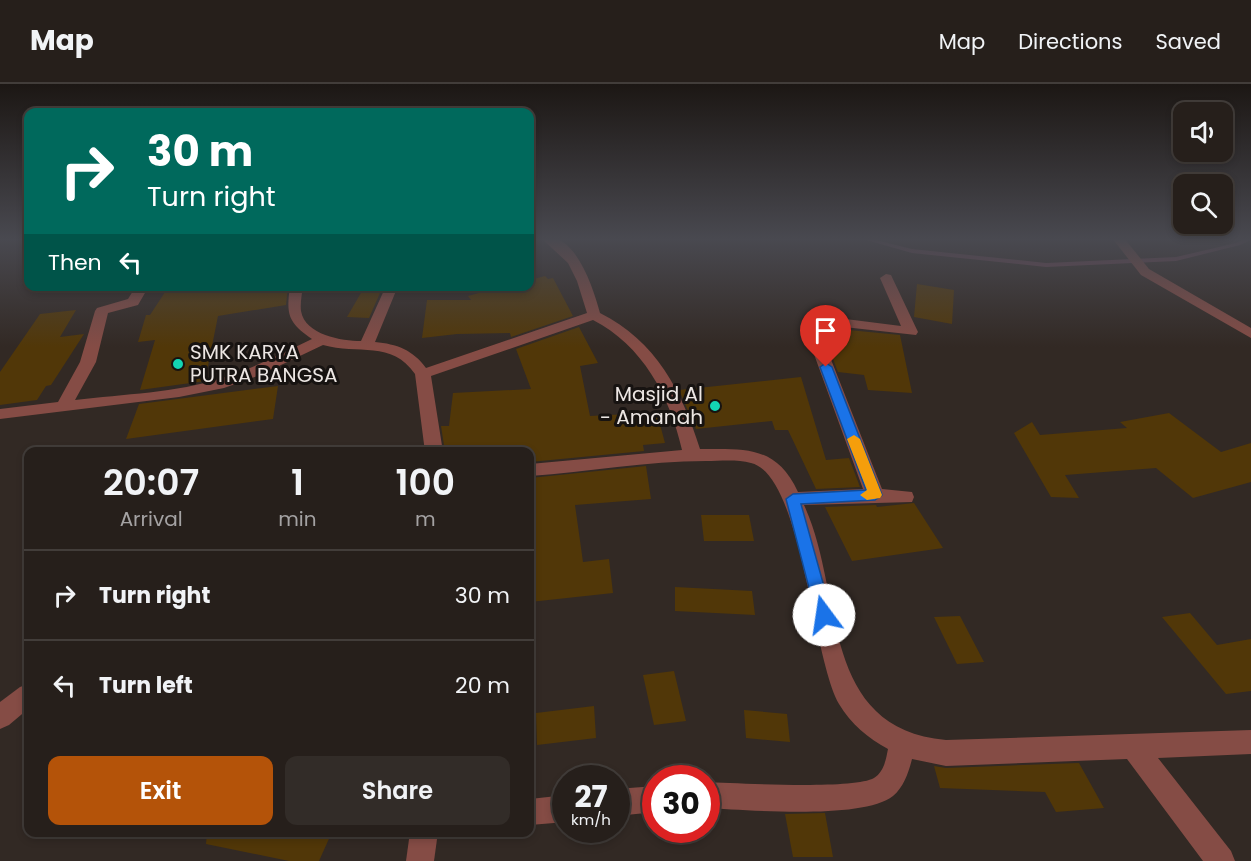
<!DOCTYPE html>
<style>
body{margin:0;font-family:Poppins,sans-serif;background:#322c28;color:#f1f3f6;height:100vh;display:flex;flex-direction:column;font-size:22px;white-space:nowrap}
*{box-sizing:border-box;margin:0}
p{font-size:20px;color:#a4a2a3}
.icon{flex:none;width:33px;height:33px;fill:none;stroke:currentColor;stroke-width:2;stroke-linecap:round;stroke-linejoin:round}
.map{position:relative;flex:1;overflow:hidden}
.sheet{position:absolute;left:24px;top:363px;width:510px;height:390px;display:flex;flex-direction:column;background:#261f1b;border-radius:12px;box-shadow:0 3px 9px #0003,0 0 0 2px #423d3a}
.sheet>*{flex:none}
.top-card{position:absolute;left:24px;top:24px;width:510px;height:183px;border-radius:12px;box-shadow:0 3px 9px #0003,0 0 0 2px #423d3a;background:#00695c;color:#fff;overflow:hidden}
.tools{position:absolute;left:1173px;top:18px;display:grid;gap:12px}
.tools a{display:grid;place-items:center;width:60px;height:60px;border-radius:12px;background:#261f1b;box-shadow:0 3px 9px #0003,0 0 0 2px #423d3a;font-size:30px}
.speed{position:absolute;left:552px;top:681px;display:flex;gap:12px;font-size:30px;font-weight:700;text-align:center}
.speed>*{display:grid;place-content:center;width:78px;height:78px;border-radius:50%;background:#261f1b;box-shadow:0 3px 9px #0003,0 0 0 2px #423d3a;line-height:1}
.speed small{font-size:15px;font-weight:400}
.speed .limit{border:9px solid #d22;background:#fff;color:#111}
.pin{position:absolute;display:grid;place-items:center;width:51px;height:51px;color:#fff;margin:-62px -26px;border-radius:50% 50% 50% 0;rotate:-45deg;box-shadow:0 0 6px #0007}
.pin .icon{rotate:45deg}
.me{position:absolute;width:66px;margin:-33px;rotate:346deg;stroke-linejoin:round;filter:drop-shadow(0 0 4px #0008)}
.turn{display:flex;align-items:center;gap:21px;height:126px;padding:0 24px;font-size:27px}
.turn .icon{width:78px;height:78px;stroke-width:2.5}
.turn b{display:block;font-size:42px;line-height:51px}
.then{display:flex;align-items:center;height:57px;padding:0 24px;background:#0003;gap:12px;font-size:22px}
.eta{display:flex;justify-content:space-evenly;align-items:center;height:102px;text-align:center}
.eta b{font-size:36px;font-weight:600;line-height:42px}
.action{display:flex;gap:12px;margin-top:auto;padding:12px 24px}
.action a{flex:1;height:69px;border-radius:12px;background:#b45309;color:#fff;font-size:24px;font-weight:600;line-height:69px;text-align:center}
.action a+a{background:#322c28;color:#f1f3f6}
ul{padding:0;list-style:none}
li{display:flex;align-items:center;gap:18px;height:90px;padding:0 24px;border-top:2px solid #423d3a}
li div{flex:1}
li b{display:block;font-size:22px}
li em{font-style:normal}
header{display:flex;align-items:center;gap:36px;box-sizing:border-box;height:84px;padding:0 30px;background:#261f1b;border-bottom:2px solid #423d3a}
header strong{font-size:28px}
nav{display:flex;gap:33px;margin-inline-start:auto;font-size:21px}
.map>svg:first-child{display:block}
</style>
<header>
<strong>Map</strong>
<nav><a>Map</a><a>Directions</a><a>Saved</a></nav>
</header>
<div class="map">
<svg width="1251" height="777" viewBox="0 0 1251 777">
<rect width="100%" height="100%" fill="#322924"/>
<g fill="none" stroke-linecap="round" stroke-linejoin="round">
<path fill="#714556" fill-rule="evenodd" d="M 859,154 L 868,154 L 912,165 L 1046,179 L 1176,173 L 1236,159 L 1246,154 L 1251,154 L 1251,156 L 1240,161 L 1176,177 L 1046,183 L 912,169 Z"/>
</g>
<g fill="#513708">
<path d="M 545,192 L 548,195 L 553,194 L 573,232 L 511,253 L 510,249 L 457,250 L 422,254 L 427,216 L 471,216 L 468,212 L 504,202 L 530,202 L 530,196 Z"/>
<path d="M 917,200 L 954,206 L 952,240 L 914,233 Z"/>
<path d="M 169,202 L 288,202 L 286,221 L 218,232 L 205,297 L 140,306 L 155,256 L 138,258 L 146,231 L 150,231 Z"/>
<path d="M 365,202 L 383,202 L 369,234 L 347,233 Z"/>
<path d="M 76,226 L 60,253 L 84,250 L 51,301 L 46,302 L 37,316 L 0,321 L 0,288 L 40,230 Z"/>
<path d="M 579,243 L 598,279 L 580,282 L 590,332 L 629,330 L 630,335 L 658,333 L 665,359 L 643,361 L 644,367 L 530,378 L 530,368 L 445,368 L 441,342 L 449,342 L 453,309 L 531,305 L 516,265 Z"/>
<path d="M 828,244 L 900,251 L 912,309 L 868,306 L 864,291 L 838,288 L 828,262 Z"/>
<path d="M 801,293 L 826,376 L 849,374 L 860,403 L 816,405 L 788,346 L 775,346 L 772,337 L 696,345 L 679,306 Z"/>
<path d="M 278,302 L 273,335 L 126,355 L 139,320 Z"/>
<path d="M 1169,329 L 1221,368 L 1251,359 L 1251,398 L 1193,414 L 1156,384 L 1065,391 L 1079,414 L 1051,413 L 1014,349 L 1032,338 L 1040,351 L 1127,344 L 1120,338 Z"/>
<path d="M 646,382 L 651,415 L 575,421 L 583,478 L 609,475 L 613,509 L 530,518 L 530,394 Z"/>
<path d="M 914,419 L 943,464 L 852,477 L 825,423 L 876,421 L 877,423 Z"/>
<path d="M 701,431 L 749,431 L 754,457 L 704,457 Z"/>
<path d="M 675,503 L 752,507 L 755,531 L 675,527 Z"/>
<path d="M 1190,529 L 1217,561 L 1251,555 L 1251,607 L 1226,610 L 1162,533 Z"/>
<path d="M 960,532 L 984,578 L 957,580 L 934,533 Z"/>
<path d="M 674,587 L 686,637 L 654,641 L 643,591 Z"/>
<path d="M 594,622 L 596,654 L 537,661 L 536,629 Z"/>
<path d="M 744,626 L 787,630 L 790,658 L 746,654 Z"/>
<path d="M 1079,679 L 1104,724 L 1056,728 L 1045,708 L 940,704 L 934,682 L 946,684 Z"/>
<path d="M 825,729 L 833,773 L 793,773 L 785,730 Z"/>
<path d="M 207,748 L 332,748 L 319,777 L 289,777 L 206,760 Z"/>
</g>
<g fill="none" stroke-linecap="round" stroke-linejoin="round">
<g fill="#854c45" fill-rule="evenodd">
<path d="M 541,154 C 545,154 551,153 555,154 C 580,162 594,207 600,229 C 656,257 682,307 700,365 C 745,365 776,361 798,408 L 863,405 L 803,240 L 809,232 L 814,231 L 901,242 L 880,194 L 886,190 L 891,191 L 918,248 L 916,251 L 817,240 L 882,405 L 912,408 L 914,413 L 912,418 L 804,421 C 845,509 818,644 946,656 L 1251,646 L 1251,670 L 1158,674 L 1231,767 L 1235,777 L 1203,777 L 1127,675 L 946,682 L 912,675 C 909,687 904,703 893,712 C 863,736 747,726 706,724 L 706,698 C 736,699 853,706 874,694 C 884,688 886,675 888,665 C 868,654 851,640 839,620 C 812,572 802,391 751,379 C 737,375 720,377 706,377 C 646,377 588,388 530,392 L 530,380 L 682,366 C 670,312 642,261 593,236 L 431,292 L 443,368 L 425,368 L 415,290 C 392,256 358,271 323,261 L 260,291 L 224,304 L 179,313 L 0,335 L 0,325 L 58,318 L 80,278 L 95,227 L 97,224 L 128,215 L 136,202 L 149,202 L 138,221 L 108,229 L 96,278 L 75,316 C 124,310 176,309 222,294 C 253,285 282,269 312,255 C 288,238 286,231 290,202 L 303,202 C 302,210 300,219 301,227 C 305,251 342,257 361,257 L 386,202 L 398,202 L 375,258 C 397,260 413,266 426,284 L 587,229 L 577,197 L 568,179 Z"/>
<path d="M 1112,154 L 1124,154 L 1149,185 L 1251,244 L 1251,254 L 1141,191 Z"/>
<path d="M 28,600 L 28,625 L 9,641 L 0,645 L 0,618 L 20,603 Z"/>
<path d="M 656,702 L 656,728 L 616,732 L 616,705 Z"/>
<path d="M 566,711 L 566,738 L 530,741 L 530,715 Z"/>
<path d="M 410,748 L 438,748 L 434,777 L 406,777 Z"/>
</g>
</g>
<linearGradient id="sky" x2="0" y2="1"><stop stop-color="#1c1714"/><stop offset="0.59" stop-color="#494950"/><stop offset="1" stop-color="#494950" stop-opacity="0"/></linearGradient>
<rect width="1251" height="263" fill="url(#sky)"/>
<path fill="#1a73e8" stroke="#114b97" stroke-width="1.5" d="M 826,279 L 832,283 L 882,411 L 875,416 L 801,420 L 832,531 L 830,536 L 824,538 L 818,536 L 816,531 L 786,415 L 793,410 L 866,406 L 820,283 Z"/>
<path fill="#f59e0b" d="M 854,351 L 860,355 L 882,411 L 880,414 L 867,416 L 860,411 L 867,406 L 847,355 Z"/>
<g fill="#13d5b3" stroke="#171311" stroke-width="2">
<circle cx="178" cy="280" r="6"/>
<circle cx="715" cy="322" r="6"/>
</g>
<g text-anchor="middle" stroke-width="6" stroke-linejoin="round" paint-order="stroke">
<g font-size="20" fill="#ece6e3" stroke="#171311" text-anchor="start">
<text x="190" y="275">SMK KARYA<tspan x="190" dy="23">PUTRA BANGSA</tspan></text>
<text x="703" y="317" text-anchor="end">Masjid Al<tspan x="703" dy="23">- Amanah</tspan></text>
</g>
</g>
</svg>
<div class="tools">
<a><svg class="icon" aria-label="sound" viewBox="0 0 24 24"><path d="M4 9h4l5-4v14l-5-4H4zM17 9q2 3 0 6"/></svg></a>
<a><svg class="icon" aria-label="search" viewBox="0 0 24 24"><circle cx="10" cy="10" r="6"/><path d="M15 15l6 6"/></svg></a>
</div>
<div class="speed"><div>27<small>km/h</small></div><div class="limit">30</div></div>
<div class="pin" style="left:826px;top:283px;background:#d93025"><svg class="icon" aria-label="arrive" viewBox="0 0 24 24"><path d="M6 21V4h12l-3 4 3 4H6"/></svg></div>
<svg class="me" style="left:824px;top:531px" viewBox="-20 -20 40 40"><circle r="19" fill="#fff"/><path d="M0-13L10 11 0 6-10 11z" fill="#1a73e8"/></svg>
<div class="top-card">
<div class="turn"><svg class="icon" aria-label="right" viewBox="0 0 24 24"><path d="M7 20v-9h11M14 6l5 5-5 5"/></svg><div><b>30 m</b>Turn right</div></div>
<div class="then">Then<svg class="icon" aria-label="left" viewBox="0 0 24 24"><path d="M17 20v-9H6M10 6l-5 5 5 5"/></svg></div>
</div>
<section class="sheet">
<div class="eta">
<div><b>20:07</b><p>Arrival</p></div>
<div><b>1</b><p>min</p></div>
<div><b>100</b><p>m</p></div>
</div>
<ul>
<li><svg class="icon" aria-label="right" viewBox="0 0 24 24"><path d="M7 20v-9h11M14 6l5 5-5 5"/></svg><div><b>Turn right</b></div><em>30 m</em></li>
<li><svg class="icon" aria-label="left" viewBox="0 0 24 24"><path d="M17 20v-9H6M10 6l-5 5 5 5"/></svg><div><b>Turn left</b></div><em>20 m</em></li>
</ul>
<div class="action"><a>Exit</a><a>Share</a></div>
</section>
</div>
